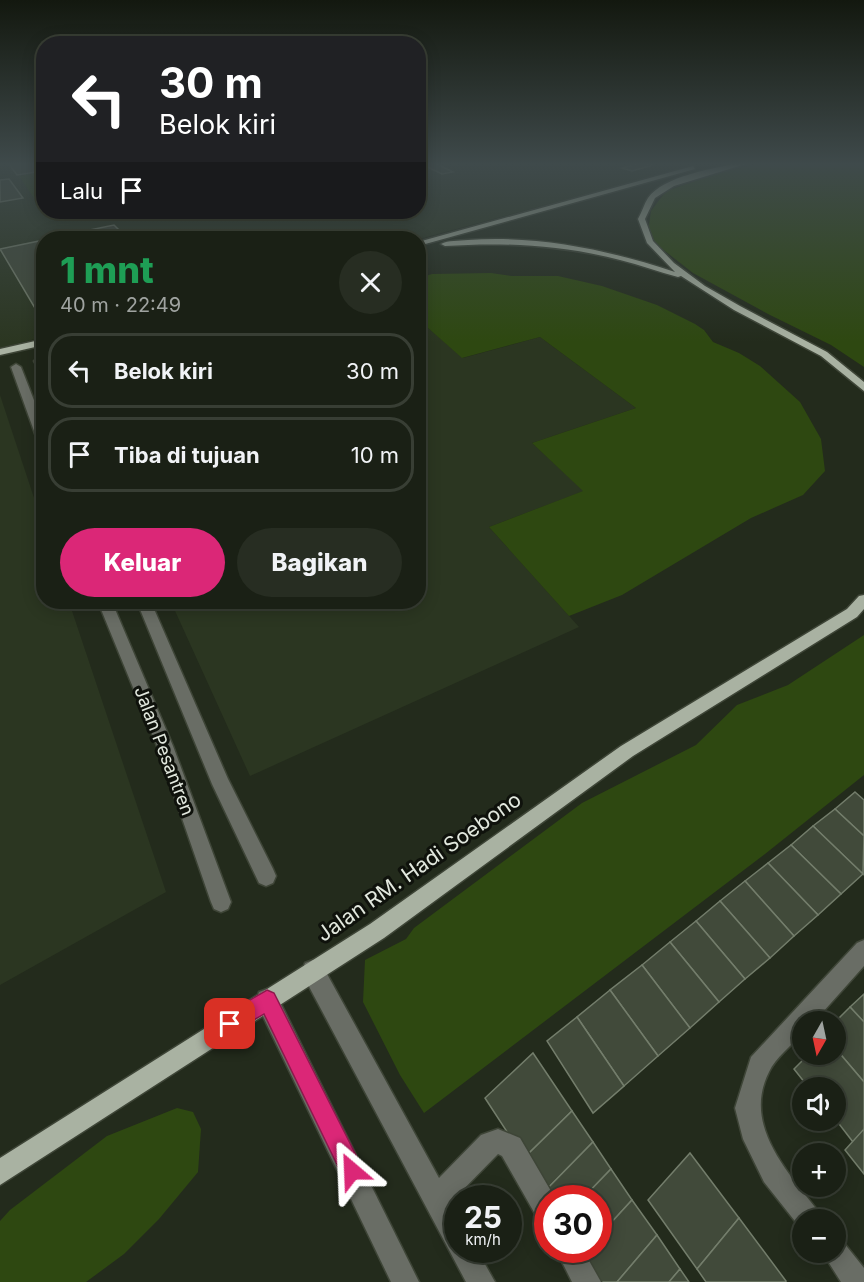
<!DOCTYPE html>
<html lang="id">
<meta charset="utf-8">
<style>
body{margin:0;font-family:Inter,sans-serif;background:#272d22;color:#f1f3f6;height:100vh;display:flex;flex-direction:column;font-size:22px;white-space:nowrap}
*{box-sizing:border-box;margin:0}
p{font-size:20px;color:#9fa3a0}
.icon{flex:none;width:33px;height:33px;fill:none;stroke:currentColor;stroke-width:2;stroke-linecap:round;stroke-linejoin:round}
.map{position:relative;flex:1;overflow:hidden}
.side{position:absolute;left:36px;top:231px;width:390px;height:378px;display:flex;flex-direction:column;background:#1a2015;border-radius:24px;box-shadow:0 3px 15px #0003,0 0 0 2px #383e34}
.side>*{flex:none}
.guide{position:absolute;left:36px;top:36px;width:390px;height:183px;border-radius:24px;box-shadow:0 3px 15px #0003,0 0 0 2px #383e34;background:#202124;color:#fff;overflow:hidden}
.needle{width:39px;rotate:189deg}
.fabs{position:absolute;left:792px;top:1011px;display:grid;gap:12px}
.fabs a{display:grid;place-items:center;width:54px;height:54px;border-radius:50%;background:#1a2015;box-shadow:0 3px 15px #0003,0 0 0 2px #383e34;font-size:30px}
.speed{position:absolute;left:444px;top:1185px;display:flex;gap:12px;font-size:30px;font-weight:700;text-align:center}
.speed>*{display:grid;place-content:center;width:78px;height:78px;border-radius:50%;background:#1a2015;box-shadow:0 3px 15px #0003,0 0 0 2px #383e34;line-height:1}
.speed small{font-size:15px;font-weight:400}
.speed .limit{border:9px solid #d22;background:#fff;color:#111}
.pin{position:absolute;display:grid;place-items:center;width:51px;height:51px;color:#fff;margin:-26px;border-radius:12px;box-shadow:0 3px 9px #0006}
.me{position:absolute;width:66px;margin:-33px;rotate:334deg;stroke-linejoin:round;filter:drop-shadow(0 0 4px #0008)}
.turn{display:flex;align-items:center;gap:21px;height:126px;padding:0 24px;font-size:27px}
.turn .icon{width:78px;height:78px;stroke-width:2.5}
.turn b{display:block;font-size:42px;line-height:51px}
.then{display:flex;align-items:center;height:57px;padding:0 24px;background:#0003;gap:12px;font-size:22px}
.round{display:grid;place-items:center;flex:none;width:63px;height:63px;border-radius:32px;background:#272d22}
.summary{display:flex;align-items:center;justify-content:space-between;height:102px;padding:0 24px}
h1{font-size:36px;font-weight:800;line-height:45px;color:#1e9e55}
.cta{display:flex;gap:12px;margin-top:auto;padding:12px 24px}
.cta a{flex:1;height:69px;border-radius:36px;background:#db2777;color:#fff;font-size:24px;font-weight:800;line-height:69px;text-align:center}
.cta a+a{background:#272d22;color:#f1f3f6}
ul{padding:0;list-style:none}
li{display:flex;align-items:center;gap:18px;height:75px;margin:0 12px 9px;padding:0 12px;border:3px solid #383e34;border-radius:24px}
li div{flex:1}
li b{display:block;font-size:22px}
li em{font-style:normal}
.map>svg:first-child{display:block}
</style>
<div class="map">
<svg width="864" height="1282" viewBox="0 0 864 1282">
<rect width="100%" height="100%" fill="#232b1c"/>
<g fill="#2b3621">
<path d="M 0,163 L 43,163 L 44,212 L 418,212 L 419,163 L 702,163 L 419,239 L 44,238 L 43,337 L 0,348 Z"/>
<path d="M 419,320 L 463,358 L 540,337 L 636,408 L 532,443 L 584,491 L 489,527 L 579,627 L 250,776 L 171,602 L 418,602 Z"/>
<path d="M 0,395 L 43,525 L 44,602 L 69,602 L 166,892 L 0,985 Z"/>
</g>
<g fill="#2e4811">
<path d="M 760,163 L 864,163 L 864,367 L 831,345 L 770,315 L 693,273 L 656,244 L 648,232 L 651,211 L 666,191 L 719,173 Z"/>
<path d="M 43,172 L 43,196 L 34,198 L 19,176 Z"/>
<path d="M 491,273 L 512,276 L 558,276 L 602,286 L 657,305 L 695,324 L 704,330 L 713,342 L 739,353 L 760,366 L 800,402 L 821,439 L 825,471 L 803,495 L 751,518 L 622,595 L 569,616 L 489,527 L 583,491 L 532,443 L 636,408 L 540,337 L 462,358 L 419,320 L 419,278 L 432,274 Z"/>
<path d="M 864,635 L 864,775 L 765,854 L 424,1113 L 400,1075 L 363,1002 L 365,960 L 406,939 L 414,928 L 582,803 L 696,745 L 737,705 L 788,685 Z"/>
<path d="M 177,1108 L 193,1112 L 201,1129 L 198,1172 L 159,1219 L 124,1254 L 86,1282 L 0,1282 L 0,1221 L 10,1210 L 107,1136 Z"/>
</g>
<g fill="#414a3a" stroke="#737d6b" stroke-width="1.5">
<path d="M 8,163 L 37,163 L 43,171 L 17,175 Z"/>
<path d="M 419,163 L 435,163 L 453,172 L 442,174 Z"/>
<path d="M 641,163 L 653,165 L 632,171 L 622,168 Z"/>
<path d="M 9,179 L 23,198 L 0,202 L 0,180 Z"/>
<path d="M 114,225 L 127,238 L 50,238 Z"/>
<path d="M 44,240 L 44,320 L 42,320 L 0,249 Z"/>
<path d="M 855,792 L 864,800 L 864,836 L 835,809 Z"/>
<path d="M 835,809 L 864,836 L 863,874 L 813,826 Z"/>
<path d="M 813,826 L 863,874 L 841,894 L 791,845 Z"/>
<path d="M 791,845 L 841,894 L 818,915 L 768,863 Z"/>
<path d="M 768,863 L 818,915 L 794,936 L 745,881 Z"/>
<path d="M 745,881 L 794,936 L 770,958 L 720,901 Z"/>
<path d="M 720,901 L 770,958 L 745,979 L 696,921 Z"/>
<path d="M 696,921 L 745,979 L 719,1002 L 670,942 Z"/>
<path d="M 670,942 L 719,1002 L 690,1028 L 642,965 Z"/>
<path d="M 642,965 L 690,1028 L 658,1056 L 610,990 Z"/>
<path d="M 610,990 L 658,1056 L 624,1086 L 577,1017 Z"/>
<path d="M 864,994 L 864,1022 L 850,1007 Z"/>
<path d="M 850,1007 L 864,1022 L 864,1082 L 836,1049 L 835,1022 Z"/>
<path d="M 577,1017 L 624,1086 L 593,1113 L 547,1041 Z"/>
<path d="M 836,1049 L 864,1082 L 864,1130 L 853,1142 L 836,1120 L 836,1088 L 809,1088 L 794,1069 L 809,1054 L 836,1054 Z"/>
<path d="M 533,1053 L 572,1111 L 524,1158 L 485,1098 Z"/>
<path d="M 572,1111 L 593,1142 L 544,1192 L 524,1158 Z"/>
<path d="M 864,1129 L 864,1174 L 845,1150 Z"/>
<path d="M 593,1142 L 611,1169 L 583,1198 L 549,1198 L 544,1192 Z"/>
<path d="M 690,1153 L 739,1218 L 697,1269 L 648,1200 Z"/>
<path d="M 611,1169 L 632,1200 L 598,1237 L 598,1198 L 583,1198 Z"/>
<path d="M 632,1200 L 657,1235 L 617,1282 L 601,1282 L 583,1254 L 587,1250 L 598,1250 L 598,1237 Z"/>
<path d="M 739,1218 L 786,1281 L 786,1282 L 706,1282 L 697,1269 Z"/>
<path d="M 657,1235 L 680,1269 L 669,1282 L 617,1282 Z"/>
<path d="M 680,1269 L 689,1282 L 669,1282 Z"/>
</g>
<g fill="none" stroke-linecap="round" stroke-linejoin="round">
<defs>
<g id="street">
<path d="M 39,358 L 44,360 L 44,374 L 41,373 L 34,361 Z"/>
<path d="M 16,364 L 21,367 L 44,426 L 44,445 L 38,442 L 11,367 Z"/>
<path d="M 98,602 L 112,602 L 173,746 L 231,902 L 228,909 L 221,912 L 214,909 L 211,902 L 157,746 Z"/>
<path d="M 137,602 L 151,602 L 228,779 L 273,869 L 276,876 L 273,883 L 266,886 L 259,883 L 212,784 Z"/>
<path d="M 864,940 L 864,966 L 814,1022 L 802,1022 L 802,1034 C 792,1045 775,1058 769,1072 C 742,1125 788,1172 818,1211 L 822,1220 L 802,1220 L 802,1230 L 764,1182 L 743,1139 L 735,1108 L 751,1057 L 857,943 Z"/>
<path d="M 313,960 L 321,963 L 439,1178 L 481,1135 L 498,1129 L 520,1138 L 555,1198 L 548,1198 L 548,1225 L 539,1221 L 502,1156 L 498,1154 L 452,1201 L 458,1212 L 458,1250 L 477,1250 L 495,1282 L 466,1282 L 305,979 L 302,971 L 305,963 Z"/>
<path d="M 267,989 L 275,992 L 419,1282 L 391,1282 L 259,1008 L 256,1000 L 259,992 Z"/>
<path d="M 836,1239 L 844,1243 L 864,1268 L 864,1282 L 841,1282 L 822,1252 L 836,1252 Z"/>
<path d="M 556,1250 L 583,1250 L 601,1282 L 572,1282 Z"/>
</g>
<g id="primary">
<path d="M 739,163 L 749,163 L 674,186 L 655,198 L 645,219 L 653,241 L 674,263 L 705,286 L 740,306 L 827,352 L 864,382 L 864,391 L 821,356 L 734,310 L 681,276 L 678,277 C 659,272 640,265 620,260 C 562,245 504,242 445,246 L 441,244 C 448,240 459,241 468,240 C 538,235 609,250 675,272 L 647,243 L 638,219 C 642,212 644,204 648,198 C 663,176 715,168 739,163 Z"/>
<path d="M 693,166 L 695,169 L 418,246 L 418,242 Z"/>
<path d="M 44,339 L 44,345 L 0,355 L 0,349 Z"/>
<path d="M 864,595 L 864,609 L 857,617 L 633,756 L 384,938 L 0,1185 L 0,1158 L 370,924 L 621,746 L 847,609 L 859,596 Z"/>
</g>
</defs>
<use href="#street" stroke="#3e4537" stroke-width="3"/>
<use href="#primary" stroke="#3e4537" stroke-width="3"/>
<use href="#street" fill="#696d65" fill-rule="evenodd"/>
<use href="#primary" fill="#a9b2a2" fill-rule="evenodd"/>
</g>
<linearGradient id="sky" x2="0" y2="1"><stop stop-color="#13180f"/><stop offset="0.48" stop-color="#3f4a4b"/><stop offset="1" stop-color="#3f4a4b" stop-opacity="0"/></linearGradient>
<rect width="864" height="342" fill="url(#sky)"/>
<path fill="#db2777" stroke="#8e194d" stroke-width="1.5" d="M 267,990 L 274,993 L 360,1163 L 363,1171 L 360,1179 L 352,1182 L 344,1179 L 264,1014 L 230,1034 L 223,1031 L 220,1024 L 223,1016 Z"/>
<g text-anchor="middle" stroke-width="6" stroke-linejoin="round" paint-order="stroke">
<g font-size="18" fill="#e2e8de" stroke="#0f120c">
<text transform="translate(164 751) rotate(69)" y="6">Jalan Pesantren</text>
</g>
<g font-size="21" fill="#e2e8de" stroke="#0f120c">
<text transform="translate(419 867) rotate(-35)" y="7">Jalan RM. Hadi Soebono</text>
</g>
</g>
</svg>
<div class="fabs">
<a><svg class="needle" viewBox="-14 -14 28 28"><path d="M0-13l5 13h-10z" fill="#e53935"/><path d="M0 13l5-13h-10z" fill="#9fa3a0"/></svg></a>
<a><svg class="icon" aria-label="sound" viewBox="0 0 24 24"><path d="M4 9h4l5-4v14l-5-4H4zM17 9q2 3 0 6"/></svg></a>
<a>+</a>
<a>−</a>
</div>
<div class="speed"><div>25<small>km/h</small></div><div class="limit">30</div></div>
<div class="pin" style="left:230px;top:1024px;background:#d93025"><svg class="icon" aria-label="arrive" viewBox="0 0 24 24"><path d="M6 21V4h12l-3 4 3 4H6"/></svg></div>
<svg class="me" style="left:352px;top:1171px" viewBox="-20 -20 40 40"><path d="M0-17L14 15 0 8-14 15z" fill="#db2777" stroke="#fff" stroke-width="4"/></svg>
<div class="guide">
<div class="turn"><svg class="icon" aria-label="left" viewBox="0 0 24 24"><path d="M17 20v-9H6M10 6l-5 5 5 5"/></svg><div><b>30 m</b>Belok kiri</div></div>
<div class="then">Lalu<svg class="icon" aria-label="arrive" viewBox="0 0 24 24"><path d="M6 21V4h12l-3 4 3 4H6"/></svg></div>
</div>
<section class="side">
<div class="summary"><div><h1>1 mnt</h1><p>40 m · 22:49</p></div><a class="round"><svg class="icon" aria-label="close" viewBox="0 0 24 24"><path d="M6 6l12 12M18 6L6 18"/></svg></a></div>
<ul>
<li><svg class="icon" aria-label="left" viewBox="0 0 24 24"><path d="M17 20v-9H6M10 6l-5 5 5 5"/></svg><div><b>Belok kiri</b></div><em>30 m</em></li>
<li><svg class="icon" aria-label="arrive" viewBox="0 0 24 24"><path d="M6 21V4h12l-3 4 3 4H6"/></svg><div><b>Tiba di tujuan</b></div><em>10 m</em></li>
</ul>
<div class="cta"><a>Keluar</a><a>Bagikan</a></div>
</section>
</div>
